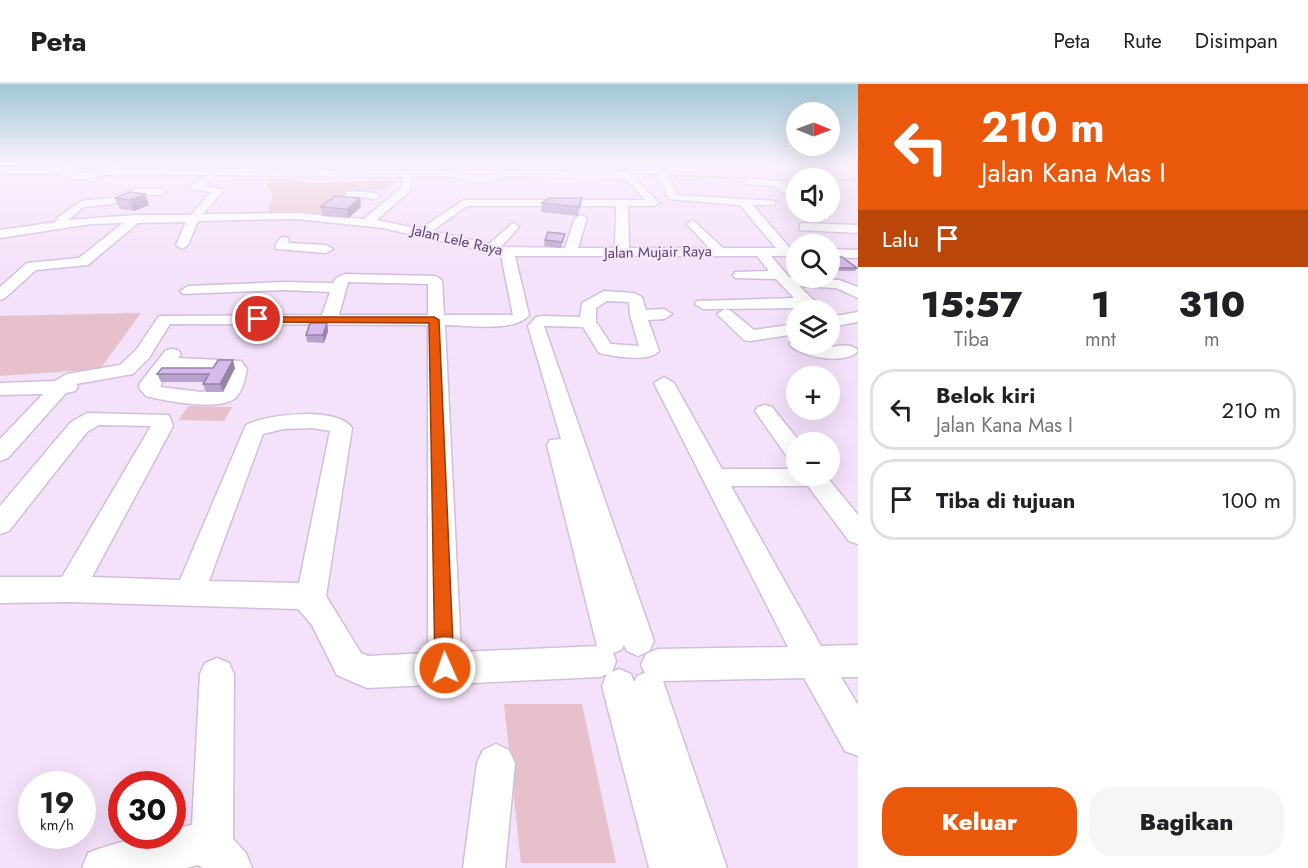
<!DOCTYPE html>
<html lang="id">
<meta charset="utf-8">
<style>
body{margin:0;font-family:Jost,sans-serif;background:#f6f6f6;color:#202124;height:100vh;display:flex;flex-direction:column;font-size:22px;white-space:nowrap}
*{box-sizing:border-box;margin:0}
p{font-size:20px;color:#757577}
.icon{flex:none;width:33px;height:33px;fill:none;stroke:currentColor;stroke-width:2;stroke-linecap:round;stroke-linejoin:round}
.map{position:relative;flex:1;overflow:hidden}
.drawer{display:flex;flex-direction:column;background:#fff;width:450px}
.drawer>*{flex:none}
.guide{background:#ea580c;color:#fff;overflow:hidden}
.needle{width:39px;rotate:91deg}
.fabs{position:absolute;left:786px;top:18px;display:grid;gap:12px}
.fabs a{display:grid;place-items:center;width:54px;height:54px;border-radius:50%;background:#fff;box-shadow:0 6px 24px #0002;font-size:30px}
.speed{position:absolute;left:18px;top:687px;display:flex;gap:12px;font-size:30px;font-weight:700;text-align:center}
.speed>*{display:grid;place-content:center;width:78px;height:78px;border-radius:50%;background:#fff;box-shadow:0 6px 24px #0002;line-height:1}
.speed small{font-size:15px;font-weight:400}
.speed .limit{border:9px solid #d22;background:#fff;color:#111}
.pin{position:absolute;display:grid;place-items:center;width:51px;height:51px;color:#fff;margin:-26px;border:3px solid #fff;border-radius:50%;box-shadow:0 2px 6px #0007}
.me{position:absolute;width:66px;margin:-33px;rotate:358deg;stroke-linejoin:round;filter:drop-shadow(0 0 4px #0008)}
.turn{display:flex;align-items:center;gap:21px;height:126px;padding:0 24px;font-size:27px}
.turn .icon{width:78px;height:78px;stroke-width:2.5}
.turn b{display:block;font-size:42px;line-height:51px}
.then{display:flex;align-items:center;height:57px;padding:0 24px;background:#0003;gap:12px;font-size:22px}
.eta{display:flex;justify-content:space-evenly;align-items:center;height:102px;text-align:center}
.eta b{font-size:36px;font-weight:800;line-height:42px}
.action{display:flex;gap:12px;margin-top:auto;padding:12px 24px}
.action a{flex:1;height:69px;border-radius:24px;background:#ea580c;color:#fff;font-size:24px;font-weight:800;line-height:69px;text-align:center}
.action a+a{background:#f6f6f6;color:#202124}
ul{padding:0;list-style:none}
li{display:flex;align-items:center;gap:18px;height:81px;margin:0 12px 9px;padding:0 12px;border:3px solid #e0e0e0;border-radius:24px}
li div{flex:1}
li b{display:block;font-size:22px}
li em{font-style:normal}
header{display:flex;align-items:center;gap:36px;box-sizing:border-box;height:84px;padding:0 30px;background:#fff;border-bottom:2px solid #e0e0e0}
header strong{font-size:28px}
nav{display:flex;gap:33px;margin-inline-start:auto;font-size:21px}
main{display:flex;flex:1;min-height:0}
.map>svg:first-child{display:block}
</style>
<header>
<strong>Peta</strong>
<nav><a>Peta</a><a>Rute</a><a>Disimpan</a></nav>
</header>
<main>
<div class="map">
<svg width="858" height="784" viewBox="0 0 858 784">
<rect width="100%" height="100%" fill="#f4e1fa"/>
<g fill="#e6c1cb">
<path d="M 270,94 L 287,94 L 311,99 L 397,96 L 386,105 L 348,108 L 320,131 L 268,130 L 273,110 L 267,102 Z"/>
<path d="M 141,229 L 100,285 L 0,292 L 0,232 Z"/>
<path d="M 188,322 L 232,323 L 224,337 L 179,336 Z"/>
<path d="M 504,620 L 582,620 L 616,779 L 521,779 Z"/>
</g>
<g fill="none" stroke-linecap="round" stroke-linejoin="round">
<g stroke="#c4d29f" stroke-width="2">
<path d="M 115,79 L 120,81 L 120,85 L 126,85"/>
<path d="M 491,82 L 514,88"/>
<path d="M 35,84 L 73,81"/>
<path d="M 622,89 L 796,97"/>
<path d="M 830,97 L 858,95"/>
</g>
<defs>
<g id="minor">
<path d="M 76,79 L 113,79 L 118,82 L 115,85 L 449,87 C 461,71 491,79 505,87 L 628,88 L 659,119 L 654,122 L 628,122 L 629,164 L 709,164 L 687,140 L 693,136 L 723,164 L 776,164 L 740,121 L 669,115 L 660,95 L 654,92 L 664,89 L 669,92 L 677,111 L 775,117 L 775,121 L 753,121 L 790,164 L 796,164 L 796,172 L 771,172 L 789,193 L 839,196 L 858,203 L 858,214 L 836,204 L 799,202 L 820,222 L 821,226 L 806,226 L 804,224 L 703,225 L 695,220 L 697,217 L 794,214 L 776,195 L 735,194 L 733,191 L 735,188 L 769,187 L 757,172 L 515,172 L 529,231 C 514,249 469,241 445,241 L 461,568 L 597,562 L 547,361 L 550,356 L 561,355 L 528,242 L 536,233 L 542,232 L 580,233 L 582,219 L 604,207 L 634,209 L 642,213 L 646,226 L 664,225 L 672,230 L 664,235 L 648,236 L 659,267 C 649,279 613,272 599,269 L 583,243 L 544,242 L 654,557 L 649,567 L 638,572 L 627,567 L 624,561 L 621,566 L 613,569 L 616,577 L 612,588 L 600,593 L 367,604 L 337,591 L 312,541 L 298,525 L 70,518 L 0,519 L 0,493 L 62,493 L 151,342 L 99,341 L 87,348 L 9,447 L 0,450 L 0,422 L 71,338 L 87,329 L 169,331 L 173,342 L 92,493 L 180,496 L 246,341 C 267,330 337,322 352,344 L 326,512 L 361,569 L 368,572 L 428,569 L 428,241 L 170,240 L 149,274 L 133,290 L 76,300 L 78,303 L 75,307 L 66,309 L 8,374 L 0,377 L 0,355 L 43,310 L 0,311 L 0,299 L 55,297 L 67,290 L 120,281 L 136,266 L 159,232 L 322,231 L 330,208 L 284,206 L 183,210 L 180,207 L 188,202 L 284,198 L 333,199 L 336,194 L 345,190 L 435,192 L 442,196 L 444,231 L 513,231 L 501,171 L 383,144 L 297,135 L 198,137 L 188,161 L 182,165 L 176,161 L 186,138 L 138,139 L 88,181 L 36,186 L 5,214 L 0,216 L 0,203 L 27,179 L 79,174 L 123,139 L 91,140 L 0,154 L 0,146 L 56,138 L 57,134 L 81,117 L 109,114 L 134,105 L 161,105 L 166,108 L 161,111 L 135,111 L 111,120 L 84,123 L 68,136 L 136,131 L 191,131 L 211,108 L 187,104 L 208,91 L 108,91 L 79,96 L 58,90 L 0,89 L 0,83 L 63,84 ZM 101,82 L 107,83 L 79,90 L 70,88 L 80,84 ZM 465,85 L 487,85 L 496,90 L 478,93 L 457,88 ZM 210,91 L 403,93 L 401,104 L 364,135 L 297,129 L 203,130 L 224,106 L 203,102 L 214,94 ZM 412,93 L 452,93 L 478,99 L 505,93 L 625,94 L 645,116 L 464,116 L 420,145 L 377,136 L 410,107 ZM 467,122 L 616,122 L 615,164 L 578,164 L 587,134 L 581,131 L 575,134 L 565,164 L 501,163 L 519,143 L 513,139 L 489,160 L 432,147 ZM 348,198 L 428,200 L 428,231 L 339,231 ZM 607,217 L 629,218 L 630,231 L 639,262 L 611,260 L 596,238 L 596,224 ZM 312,344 L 330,347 L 299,499 L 209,497 L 263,350 L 283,345 Z"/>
<path d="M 791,79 L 858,79 L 858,82 L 803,85 Z"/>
<path d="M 749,95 L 780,97 L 796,109 L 796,117 L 774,102 L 746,100 L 744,98 Z"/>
<path d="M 350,107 L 375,109 L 380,112 L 375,115 L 346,112 L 346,108 Z"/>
<path d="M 804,139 L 858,141 L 858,149 L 800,146 L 800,140 Z"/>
<path d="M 284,153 L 288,154 L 289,159 L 326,161 L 333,165 L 326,169 L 276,165 L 275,162 L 280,154 Z"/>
<path d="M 830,165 L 858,166 L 858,174 L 830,173 Z"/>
<path d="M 725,225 L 731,227 L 754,246 L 796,240 L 796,250 L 750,257 L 744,256 L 717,230 Z"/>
<path d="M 858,228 L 858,238 L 830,243 L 830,233 Z"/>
<path d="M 796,255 L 796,260 C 806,260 812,262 820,263 C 832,265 850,256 858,267 C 847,281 800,274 789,260 Z"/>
<path d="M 172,265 L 178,266 L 181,270 L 178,274 L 241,277 L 247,285 C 245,295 243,308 234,315 C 216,327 166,317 146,312 L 139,304 L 140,299 L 166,266 ZM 170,285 L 228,286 L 221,305 L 201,308 L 160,303 Z"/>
<path d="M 664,293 L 674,299 L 722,385 L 796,385 L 796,392 L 826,392 L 858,431 L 858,460 L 849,457 L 808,402 L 731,402 L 821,562 L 858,561 L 858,593 L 841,593 L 858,621 L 858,672 L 845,667 L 804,594 L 663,597 L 727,784 L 649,784 L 602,602 L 607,590 L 619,585 L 631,590 L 634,598 L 637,592 L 645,589 L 641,581 L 646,570 L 658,565 L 788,563 L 654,299 Z"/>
<path d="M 765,321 L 772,323 L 800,358 L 796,358 L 796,376 L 788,374 L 755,327 L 758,323 Z"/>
<path d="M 217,574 L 229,579 L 234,590 L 233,755 L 246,769 L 252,784 L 203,784 L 198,781 L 186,784 L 82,784 L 88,769 C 115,758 143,752 172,752 L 172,745 L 192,741 L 200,590 L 205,579 Z"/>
<path d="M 496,660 L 509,666 L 515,679 L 505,784 L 463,784 L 477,679 L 483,666 Z"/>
</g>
</defs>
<use href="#minor" stroke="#d1bedd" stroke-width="3"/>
<use href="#minor" fill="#fff" fill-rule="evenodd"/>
</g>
<g fill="#b8a1cc">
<path d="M 145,110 L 149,121 L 134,127 L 120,125 L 115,114 Z"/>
<path d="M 582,114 L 578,132 L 541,128 L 542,119 Z"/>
<path d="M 321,123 L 361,123 L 348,134 L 322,132 Z"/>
<path d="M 565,150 L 561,164 L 544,162 L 545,156 Z"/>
<path d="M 830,173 L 857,184 L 855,187 L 830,187 Z"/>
<path d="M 327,239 L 328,247 L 324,259 L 307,258 L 306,251 Z"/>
<path d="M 235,284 L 223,308 L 206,308 L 203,300 L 204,298 L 161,298 L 157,290 Z"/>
</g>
<g fill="#9683a6">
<path d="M 145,110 L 149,121 L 134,127 L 130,116 Z"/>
<path d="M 360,114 L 361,123 L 348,134 L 347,125 Z"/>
<path d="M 327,239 L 328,247 L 324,259 L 323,251 Z"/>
<path d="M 233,276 L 235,284 L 223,308 L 220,300 Z"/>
</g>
<g fill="#d6bbed" stroke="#9683a6" stroke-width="1.5">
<path d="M 130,108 L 145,110 L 130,116 L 115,114 Z"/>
<path d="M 335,112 L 360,114 L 347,125 L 321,123 Z"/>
<path d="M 549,114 L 582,114 L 579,123 L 542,119 Z"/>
<path d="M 548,148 L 565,150 L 562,158 L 545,156 Z"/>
<path d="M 830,173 L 842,173 L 857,184 L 830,184 Z"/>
<path d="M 310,239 L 327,239 L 323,251 L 306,251 Z"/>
<path d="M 218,276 L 233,276 L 220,300 L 203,300 L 209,290 L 157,290 L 162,284 L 213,284 Z"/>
</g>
<linearGradient id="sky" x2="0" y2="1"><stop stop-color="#a1c6d5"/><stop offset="0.42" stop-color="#faf2fd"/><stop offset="1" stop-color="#faf2fd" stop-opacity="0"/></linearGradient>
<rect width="858" height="189" fill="url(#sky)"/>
<path fill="#ea580c" stroke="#983908" stroke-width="1.5" d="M 255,233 L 434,233 L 439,236 L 454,584 L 451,590 L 445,593 L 438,590 L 435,584 L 429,239 L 258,238 L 254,235 Z"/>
<g text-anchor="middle" stroke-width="4.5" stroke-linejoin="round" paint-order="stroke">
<g font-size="15" fill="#5c4a6f" stroke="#f7e7fd">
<text transform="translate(457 156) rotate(13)" y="5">Jalan Lele Raya</text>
<text transform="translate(658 168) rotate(-1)" y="5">Jalan Mujair Raya</text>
</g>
</g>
</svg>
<div class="fabs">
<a><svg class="needle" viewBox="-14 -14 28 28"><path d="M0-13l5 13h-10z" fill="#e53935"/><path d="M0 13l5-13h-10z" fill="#757577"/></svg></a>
<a><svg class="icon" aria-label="sound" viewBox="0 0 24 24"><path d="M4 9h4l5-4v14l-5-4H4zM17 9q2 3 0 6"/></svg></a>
<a><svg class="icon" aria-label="search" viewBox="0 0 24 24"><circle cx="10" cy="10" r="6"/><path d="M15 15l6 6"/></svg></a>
<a><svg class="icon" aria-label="layers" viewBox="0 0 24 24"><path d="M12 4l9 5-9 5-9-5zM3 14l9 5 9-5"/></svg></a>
<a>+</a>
<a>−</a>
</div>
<div class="speed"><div>19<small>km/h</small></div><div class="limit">30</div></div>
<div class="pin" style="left:258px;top:235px;background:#d93025"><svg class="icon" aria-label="arrive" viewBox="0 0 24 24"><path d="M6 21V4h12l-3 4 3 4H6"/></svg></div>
<svg class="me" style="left:445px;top:584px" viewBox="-20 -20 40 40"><circle r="17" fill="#ea580c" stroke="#fff" stroke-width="3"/><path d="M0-11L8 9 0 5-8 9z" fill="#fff"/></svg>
</div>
<section class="drawer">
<div class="guide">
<div class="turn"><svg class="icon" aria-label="left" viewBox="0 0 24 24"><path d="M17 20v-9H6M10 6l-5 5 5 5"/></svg><div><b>210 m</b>Jalan Kana Mas I</div></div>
<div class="then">Lalu<svg class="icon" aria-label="arrive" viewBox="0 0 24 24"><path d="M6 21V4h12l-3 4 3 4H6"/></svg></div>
</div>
<div class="eta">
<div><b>15:57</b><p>Tiba</p></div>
<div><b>1</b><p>mnt</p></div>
<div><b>310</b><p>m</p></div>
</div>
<ul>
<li><svg class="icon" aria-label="left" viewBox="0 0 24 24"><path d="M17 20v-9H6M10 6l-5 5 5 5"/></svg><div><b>Belok kiri</b><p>Jalan Kana Mas I</p></div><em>210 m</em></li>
<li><svg class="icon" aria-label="arrive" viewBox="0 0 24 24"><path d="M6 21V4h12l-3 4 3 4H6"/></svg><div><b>Tiba di tujuan</b></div><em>100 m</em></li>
</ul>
<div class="action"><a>Keluar</a><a>Bagikan</a></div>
</section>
</main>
